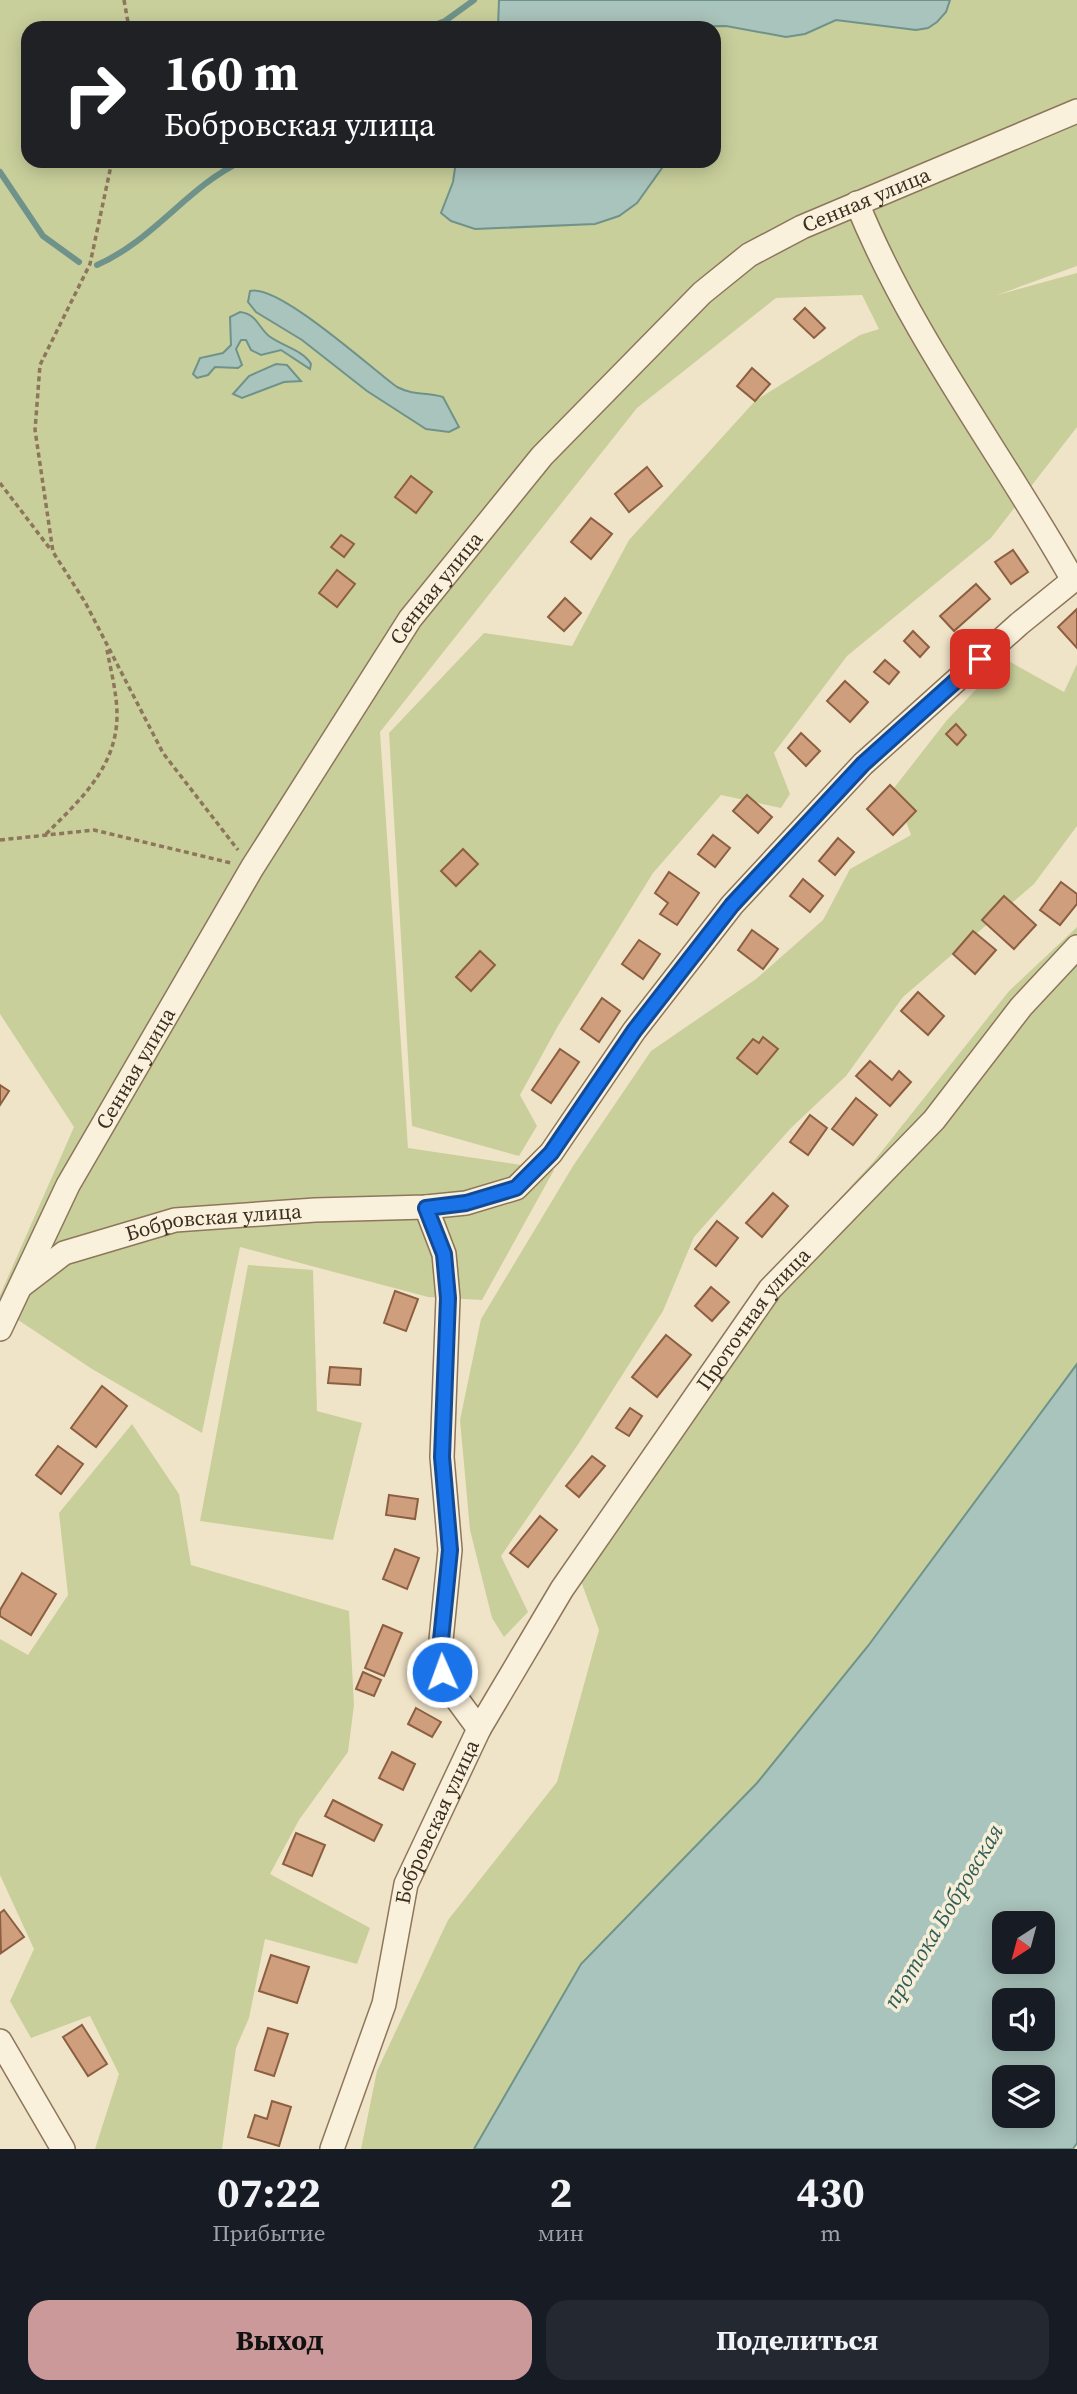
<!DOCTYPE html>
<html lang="ru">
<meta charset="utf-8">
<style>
body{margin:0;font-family:"Source Serif 4",serif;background:#242831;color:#f1f3f6;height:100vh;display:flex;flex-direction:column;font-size:26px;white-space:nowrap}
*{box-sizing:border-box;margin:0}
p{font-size:23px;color:#9ea1a6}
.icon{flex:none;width:38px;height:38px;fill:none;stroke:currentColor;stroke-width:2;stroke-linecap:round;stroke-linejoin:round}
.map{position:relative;height:2149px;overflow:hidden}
.details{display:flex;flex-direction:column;background:#171b24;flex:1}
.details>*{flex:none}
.hud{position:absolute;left:21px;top:21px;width:700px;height:147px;border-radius:21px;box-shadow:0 4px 18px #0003;background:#202124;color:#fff;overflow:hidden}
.needle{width:46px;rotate:216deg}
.tools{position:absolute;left:992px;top:1911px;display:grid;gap:14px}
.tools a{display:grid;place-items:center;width:63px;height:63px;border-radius:14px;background:#171b24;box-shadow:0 4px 18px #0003;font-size:35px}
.pin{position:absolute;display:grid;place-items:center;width:60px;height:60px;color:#fff;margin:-30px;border-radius:14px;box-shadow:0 4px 10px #0006}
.me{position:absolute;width:77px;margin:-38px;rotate:358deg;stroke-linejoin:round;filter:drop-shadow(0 0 5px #0008)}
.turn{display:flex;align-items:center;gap:24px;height:147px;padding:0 28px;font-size:32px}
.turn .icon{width:91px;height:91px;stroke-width:2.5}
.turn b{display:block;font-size:49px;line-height:60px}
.eta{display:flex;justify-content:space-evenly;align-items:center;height:119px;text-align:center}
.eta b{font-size:42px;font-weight:700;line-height:49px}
.action{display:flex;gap:14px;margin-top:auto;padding:14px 28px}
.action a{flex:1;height:80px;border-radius:21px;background:#cc999b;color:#111;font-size:28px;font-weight:700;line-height:80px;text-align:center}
.action a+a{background:#242831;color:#f1f3f6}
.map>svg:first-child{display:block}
</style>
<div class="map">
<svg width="1077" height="2149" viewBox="0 0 1077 2149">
<rect width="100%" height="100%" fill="#f0e4c8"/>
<g fill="#c9cf9b" fill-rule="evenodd">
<path d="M 0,0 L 1077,0 L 1077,266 L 997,295 L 1077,273 L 1077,427 L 991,538 L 847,656 L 774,753 L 790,794 L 781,808 L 721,795 L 653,873 L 558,1026 L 520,1095 L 537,1126 L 519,1156 L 412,1126 L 389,733 L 484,633 L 572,646 L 629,540 L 755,401 L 860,335 L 879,329 L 862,295 L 776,298 L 637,408 L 380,732 L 408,1148 L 554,1170 L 482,1300 L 428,1297 L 240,1247 L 202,1433 L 92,1369 L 0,1308 L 0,1295 L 74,1127 L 0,1014 ZM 28,28 L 714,28 L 714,161 L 28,161 Z"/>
<path d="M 1005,659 L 1064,692 L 1077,664 L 1077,826 L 1034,884 L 903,997 L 846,1076 L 791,1128 L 694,1237 L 663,1311 L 579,1443 L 501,1556 L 528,1612 L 504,1637 L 492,1618 L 470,1530 L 460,1420 L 481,1319 L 573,1166 L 651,1051 L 756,979 L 823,920 L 850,869 L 911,835 L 894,788 L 947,720 Z"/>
<path d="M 1077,927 L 1077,1364 L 868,1646 L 757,1783 L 581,1964 L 474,2149 L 361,2149 L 377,2071 L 448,1920 L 557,1782 L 599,1630 L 572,1557 L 763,1282 L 874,1161 L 1009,991 Z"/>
<path d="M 248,1265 L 313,1270 L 317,1411 L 362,1423 L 333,1540 L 200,1521 Z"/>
<path d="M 132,1424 L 179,1494 L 191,1565 L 349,1611 L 354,1705 L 348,1752 L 299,1820 L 270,1874 L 370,1928 L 357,1964 L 265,1939 L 249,2018 L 236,2048 L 222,2149 L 95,2149 L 119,2074 L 90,2016 L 31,2038 L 10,2001 L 34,1949 L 0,1875 L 0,1639 L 28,1655 L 68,1595 L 59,1513 Z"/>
</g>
<g fill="#a9c4bc" stroke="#6f938a" stroke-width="2" fill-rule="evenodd">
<path d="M 499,0 L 950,0 L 946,12 L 937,22 L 928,28 L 916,30 L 836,20 L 805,34 L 786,37 L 726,26 L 498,28 Z"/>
<path d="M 456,161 L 667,161 L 637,203 L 619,216 L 595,224 L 475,229 L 451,221 L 441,213 L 453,182 Z"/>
<path d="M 250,291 C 278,283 372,369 397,387 C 417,397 424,391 443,397 L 459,427 L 449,432 L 426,429 L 367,391 L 302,340 L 256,312 L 248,302 Z"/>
<path d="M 240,312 C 257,314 258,327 269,336 C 282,346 303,350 311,364 L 310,369 L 281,350 L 261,355 L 251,350 L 246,340 L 241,340 L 236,349 L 242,365 L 238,368 L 215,367 L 208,375 L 197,378 L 193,374 L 200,358 L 223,353 L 231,345 L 230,317 Z"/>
<path d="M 276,364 L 287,365 L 301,381 L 284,382 L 242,398 L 233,394 L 249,376 Z"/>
<path d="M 1077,1364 L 1077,2143 L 1073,2149 L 474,2149 L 581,1964 L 757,1783 L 868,1646 ZM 1004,1923 L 1043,1923 L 1043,1962 L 1004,1962 ZM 1043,2000 L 1043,2039 L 1004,2039 L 1004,2000 ZM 1043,2077 L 1043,2116 L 1004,2116 L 1004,2077 Z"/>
</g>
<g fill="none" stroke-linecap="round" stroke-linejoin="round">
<g stroke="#6f938a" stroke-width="6">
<path d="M 427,28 L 445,21 L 474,0"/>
<path d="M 0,172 L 43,236 L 79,262"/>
<path d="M 97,265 C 154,240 187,187 242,161"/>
</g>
</g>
<g fill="#cf9f7d" stroke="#8d5f41" stroke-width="2">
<path d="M 805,308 L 825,328 L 814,338 L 794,319 Z"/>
<path d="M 752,368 L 770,384 L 755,401 L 737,386 Z"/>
<path d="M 647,467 L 662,486 L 629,512 L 615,494 Z"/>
<path d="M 411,476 L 432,492 L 416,513 L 395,497 Z"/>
<path d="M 591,518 L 612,534 L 591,559 L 571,542 Z"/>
<path d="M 341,535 L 354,544 L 344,557 L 331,547 Z"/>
<path d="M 1013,550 L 1028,572 L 1011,584 L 995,562 Z"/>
<path d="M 337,570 L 355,584 L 337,607 L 319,593 Z"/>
<path d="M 976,584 L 990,599 L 954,631 L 940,616 Z"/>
<path d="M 565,598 L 581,613 L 564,631 L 548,617 Z"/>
<path d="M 1077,609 L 1077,648 L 1058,627 Z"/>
<path d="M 913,631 L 929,647 L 920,657 L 904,641 Z"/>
<path d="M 885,660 L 899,672 L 889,684 L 874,672 Z"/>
<path d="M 845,681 L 868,702 L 850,722 L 827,701 Z"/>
<path d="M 956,724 L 966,735 L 957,745 L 946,734 Z"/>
<path d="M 801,733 L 820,751 L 806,766 L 788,748 Z"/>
<path d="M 890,785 L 916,811 L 893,835 L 867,809 Z"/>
<path d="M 747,795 L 772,817 L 758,833 L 733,811 Z"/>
<path d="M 713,835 L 730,848 L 715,867 L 698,854 Z"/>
<path d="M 838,838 L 854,852 L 835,875 L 819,861 Z"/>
<path d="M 463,849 L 478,864 L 456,886 L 441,871 Z"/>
<path d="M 669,872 L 699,893 L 677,925 L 660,914 L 668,903 L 655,893 Z"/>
<path d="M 803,879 L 823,896 L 810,912 L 790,896 Z"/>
<path d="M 1061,882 L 1077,894 L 1077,904 L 1060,925 L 1040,910 Z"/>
<path d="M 1004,896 L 1036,925 L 1014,949 L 982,920 Z"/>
<path d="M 752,930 L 778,949 L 763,969 L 738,950 Z"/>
<path d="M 973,931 L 996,950 L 975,974 L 953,954 Z"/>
<path d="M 639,940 L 660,954 L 643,979 L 622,964 Z"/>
<path d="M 480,951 L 495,965 L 471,991 L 456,977 Z"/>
<path d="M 918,992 L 944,1016 L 928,1035 L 901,1011 Z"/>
<path d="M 602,998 L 620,1011 L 599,1042 L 581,1029 Z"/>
<path d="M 763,1037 L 778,1049 L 757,1074 L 737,1058 L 753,1039 L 759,1043 Z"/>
<path d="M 560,1049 L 579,1062 L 551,1103 L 532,1090 Z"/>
<path d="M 870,1061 L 892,1080 L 899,1071 L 911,1082 L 890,1106 L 856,1076 Z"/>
<path d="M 0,1085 L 9,1091 L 0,1105 Z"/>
<path d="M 856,1098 L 877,1115 L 853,1145 L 832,1129 Z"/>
<path d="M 810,1115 L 827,1128 L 808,1155 L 790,1142 Z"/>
<path d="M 773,1193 L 788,1206 L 762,1237 L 746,1223 Z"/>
<path d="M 717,1221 L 738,1238 L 716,1266 L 695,1249 Z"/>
<path d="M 711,1287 L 729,1302 L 712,1321 L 695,1306 Z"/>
<path d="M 395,1291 L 418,1299 L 406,1331 L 384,1323 Z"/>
<path d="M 666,1335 L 691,1355 L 657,1397 L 632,1377 Z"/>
<path d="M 330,1367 L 361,1369 L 360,1385 L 328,1383 Z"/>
<path d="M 102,1386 L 127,1406 L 96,1447 L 71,1428 Z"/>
<path d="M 630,1408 L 642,1416 L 629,1436 L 616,1428 Z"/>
<path d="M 58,1446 L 83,1464 L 61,1494 L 36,1475 Z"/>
<path d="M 592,1456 L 605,1466 L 579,1497 L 566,1486 Z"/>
<path d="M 389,1495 L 418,1499 L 415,1519 L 386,1515 Z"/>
<path d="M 540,1516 L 557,1530 L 528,1567 L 510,1553 Z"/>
<path d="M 395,1549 L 419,1558 L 407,1589 L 383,1579 Z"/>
<path d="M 22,1573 L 56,1594 L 31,1635 L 0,1616 L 0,1610 Z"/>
<path d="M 383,1625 L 402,1633 L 384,1676 L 365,1668 Z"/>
<path d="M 363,1672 L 381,1680 L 374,1696 L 356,1689 Z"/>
<path d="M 416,1708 L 441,1722 L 432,1737 L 408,1724 Z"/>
<path d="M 392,1752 L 415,1764 L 403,1790 L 379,1778 Z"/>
<path d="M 333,1800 L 382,1825 L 374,1841 L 325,1816 Z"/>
<path d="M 296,1833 L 325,1845 L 312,1876 L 283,1864 Z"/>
<path d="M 4,1910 L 24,1937 L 1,1953 L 0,1913 Z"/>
<path d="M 271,1955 L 309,1967 L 297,2003 L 259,1991 Z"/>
<path d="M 82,2025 L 107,2064 L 88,2076 L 63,2037 Z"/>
<path d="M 268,2028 L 288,2034 L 274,2076 L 255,2070 Z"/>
<path d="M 272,2101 L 291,2107 L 279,2146 L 248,2137 L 255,2115 L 267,2119 Z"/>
</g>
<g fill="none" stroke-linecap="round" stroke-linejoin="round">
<defs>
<g id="street">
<path d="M 857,203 C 912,338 1002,454 1073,580"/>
<path id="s1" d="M 21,1286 L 64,1253 L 175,1220 L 315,1210 L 426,1207 L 466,1203 L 516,1188 L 551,1153 L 634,1031 L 732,905 L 863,764 L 1019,624 L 1077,577"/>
<path id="s2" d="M 0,1329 L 68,1185 L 252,868 L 410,619 L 542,456 L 702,293 L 749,255 L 802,227 L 1077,111"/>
<path id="s3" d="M 479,1729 L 562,1589 L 770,1289 L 934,1120 L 1021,1007 L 1077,947"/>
<path d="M 0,2041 L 63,2149"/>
<path id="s4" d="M 332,2149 L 384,2004 L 406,1884 L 479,1729 L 454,1695 L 442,1672 L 441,1640 L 450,1550 L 442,1457 L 448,1298 L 444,1254 L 426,1207"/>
</g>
</defs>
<use href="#street" stroke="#8d765c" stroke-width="26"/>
<g stroke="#8d765c" stroke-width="3.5" stroke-dasharray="5 3.5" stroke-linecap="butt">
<path d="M 124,0 L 129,28"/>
<path d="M 112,161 L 90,264 L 40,365 L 35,430 L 53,552 L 85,602 L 163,753 L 238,850"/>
<path d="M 0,483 L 51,550"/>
<path d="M 46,834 C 80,800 117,767 117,715 C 117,694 111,671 107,650"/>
<path d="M 0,840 L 94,830 L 231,863"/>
</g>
<use href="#street" stroke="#faf1dc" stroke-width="23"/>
</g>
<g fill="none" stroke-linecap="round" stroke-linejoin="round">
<defs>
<path id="route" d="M 442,1672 L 441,1640 L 450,1550 L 442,1457 L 448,1298 L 444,1254 L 426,1208 L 466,1203 L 516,1188 L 551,1153 L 634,1031 L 732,905 L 863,764 L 980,659"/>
</defs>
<use href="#route" stroke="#114b97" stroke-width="18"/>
<use href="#route" stroke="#1a73e8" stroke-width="12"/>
</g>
<g text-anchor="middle" stroke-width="7" stroke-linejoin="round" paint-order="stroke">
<g font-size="21" fill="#3d2e20" stroke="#f7eed8">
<text dy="7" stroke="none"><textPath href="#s2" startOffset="1449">Сенная улица</textPath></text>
<text dy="7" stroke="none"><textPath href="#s2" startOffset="861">Сенная улица</textPath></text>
<text dy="7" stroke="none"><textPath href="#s2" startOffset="294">Сенная улица</textPath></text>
<text dy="7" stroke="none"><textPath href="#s1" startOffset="208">Бобровская улица</textPath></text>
<text dy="7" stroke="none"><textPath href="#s3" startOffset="494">Проточная улица</textPath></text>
<text dy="7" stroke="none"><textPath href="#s4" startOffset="345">Бобровская улица</textPath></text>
</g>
<g font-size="23" font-style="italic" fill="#2f5d5a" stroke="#f7eed8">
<text transform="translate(943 1916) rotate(-59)" y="8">протока Бобровская</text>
</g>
</g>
</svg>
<div class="tools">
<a><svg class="needle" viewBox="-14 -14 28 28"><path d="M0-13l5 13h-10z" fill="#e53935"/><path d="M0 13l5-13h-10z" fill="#9ea1a6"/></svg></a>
<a><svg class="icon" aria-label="sound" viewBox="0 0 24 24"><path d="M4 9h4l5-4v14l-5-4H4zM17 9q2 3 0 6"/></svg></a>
<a><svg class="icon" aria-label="layers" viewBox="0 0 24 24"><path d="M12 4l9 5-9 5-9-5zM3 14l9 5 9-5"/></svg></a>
</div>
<div class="pin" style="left:980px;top:659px;background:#d93025"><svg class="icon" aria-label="arrive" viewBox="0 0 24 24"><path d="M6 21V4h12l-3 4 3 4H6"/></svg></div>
<svg class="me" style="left:442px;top:1672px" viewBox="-20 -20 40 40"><circle r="17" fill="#1a73e8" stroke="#fff" stroke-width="3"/><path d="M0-11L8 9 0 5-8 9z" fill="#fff"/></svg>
<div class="hud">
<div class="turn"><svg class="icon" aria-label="right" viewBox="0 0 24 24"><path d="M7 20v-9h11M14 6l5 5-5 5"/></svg><div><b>160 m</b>Бобровская улица</div></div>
</div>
</div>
<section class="details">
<div class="eta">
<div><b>07:22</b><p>Прибытие</p></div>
<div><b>2</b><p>мин</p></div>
<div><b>430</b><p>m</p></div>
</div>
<div class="action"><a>Выход</a><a>Поделиться</a></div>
</section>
